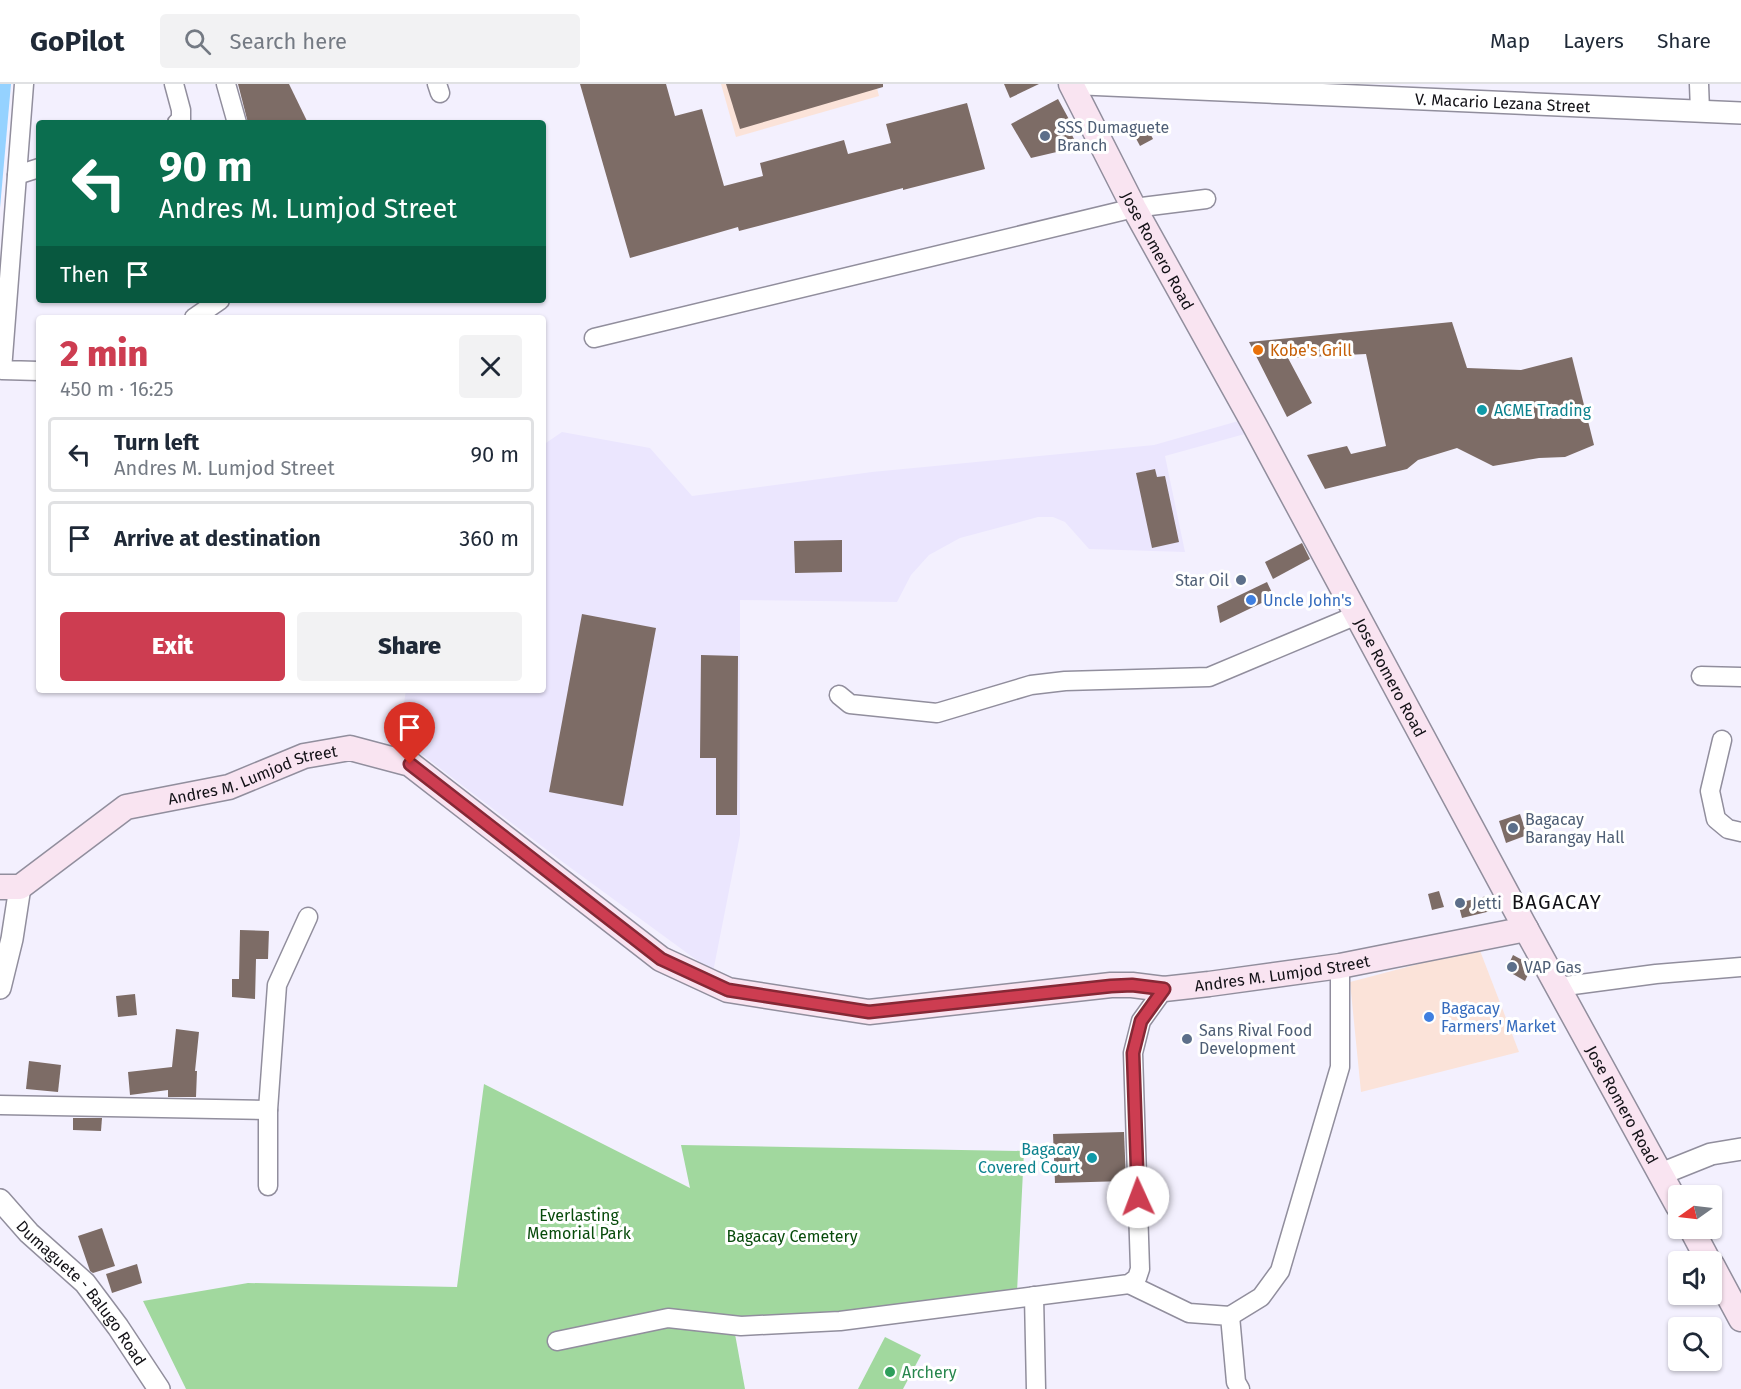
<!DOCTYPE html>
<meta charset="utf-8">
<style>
body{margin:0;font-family:"Fira Sans",sans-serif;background:#f2f2f3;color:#1f2937;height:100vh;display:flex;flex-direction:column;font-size:22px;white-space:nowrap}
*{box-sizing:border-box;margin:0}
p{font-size:20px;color:#747a83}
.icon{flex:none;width:33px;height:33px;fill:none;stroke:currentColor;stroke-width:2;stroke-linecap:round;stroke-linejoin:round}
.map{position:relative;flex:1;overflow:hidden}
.side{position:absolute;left:36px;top:231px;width:510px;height:378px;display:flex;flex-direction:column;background:#fff;border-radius:6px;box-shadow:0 2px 4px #0004}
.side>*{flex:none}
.top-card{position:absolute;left:36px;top:36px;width:510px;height:183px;border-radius:6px;box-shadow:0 2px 4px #0004;background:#0b6e4f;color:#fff;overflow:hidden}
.needle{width:39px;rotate:256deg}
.buttons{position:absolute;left:1668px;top:1101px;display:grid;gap:12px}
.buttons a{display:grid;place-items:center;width:54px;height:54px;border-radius:6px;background:#fff;box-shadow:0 2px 4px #0004;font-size:30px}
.pin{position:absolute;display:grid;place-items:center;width:51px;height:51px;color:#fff;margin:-62px -26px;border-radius:50% 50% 50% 0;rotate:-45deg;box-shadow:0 0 6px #0007}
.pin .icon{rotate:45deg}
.me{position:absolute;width:66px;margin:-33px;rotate:358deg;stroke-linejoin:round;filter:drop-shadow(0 0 4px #0008)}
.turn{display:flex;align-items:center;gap:21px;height:126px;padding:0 24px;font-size:27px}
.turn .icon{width:78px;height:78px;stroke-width:2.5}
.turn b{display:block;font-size:42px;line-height:51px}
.then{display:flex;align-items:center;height:57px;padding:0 24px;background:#0003;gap:12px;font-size:22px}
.round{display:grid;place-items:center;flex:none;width:63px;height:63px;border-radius:6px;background:#f2f2f3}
.head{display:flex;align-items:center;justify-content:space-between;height:102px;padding:0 24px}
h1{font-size:36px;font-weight:800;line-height:45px;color:#cd3d51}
.button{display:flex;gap:12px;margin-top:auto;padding:12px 24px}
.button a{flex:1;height:69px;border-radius:6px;background:#cd3d51;color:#fff;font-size:24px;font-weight:800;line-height:69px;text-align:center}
.button a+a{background:#f2f2f3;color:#1f2937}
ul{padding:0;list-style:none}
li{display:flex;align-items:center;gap:18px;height:75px;margin:0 12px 9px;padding:0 12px;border:3px solid #e0e1e3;border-radius:6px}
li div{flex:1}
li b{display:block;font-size:22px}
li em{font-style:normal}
header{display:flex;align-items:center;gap:36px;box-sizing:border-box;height:84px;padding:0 30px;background:#fff;border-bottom:2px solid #e0e1e3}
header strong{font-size:28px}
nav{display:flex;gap:33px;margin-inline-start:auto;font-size:21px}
.search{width:420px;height:54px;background:#f2f2f3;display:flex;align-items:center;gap:15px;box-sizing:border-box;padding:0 21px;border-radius:6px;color:#747a83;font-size:22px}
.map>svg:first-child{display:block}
</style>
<header>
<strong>GoPilot</strong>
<div class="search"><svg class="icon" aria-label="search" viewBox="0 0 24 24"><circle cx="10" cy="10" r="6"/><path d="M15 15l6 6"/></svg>Search here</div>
<nav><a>Map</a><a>Layers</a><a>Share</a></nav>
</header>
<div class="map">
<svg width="1741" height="1305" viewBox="0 0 1741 1305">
<rect width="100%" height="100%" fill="#f3f0fe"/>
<g fill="#fbe3d9">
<path d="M 721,0 L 876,0 L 879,12 L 736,53 Z"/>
<path d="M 1479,864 L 1519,968 L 1361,1008 L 1350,898 Z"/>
</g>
<path fill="#ebe6fe" d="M 1242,336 L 1252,348 L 1165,372 L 1185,468 L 1089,465 L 1065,438 L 1053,433 L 1038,433 L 960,454 L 929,471 L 911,491 L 897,518 L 740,516 L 740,751 L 713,888 L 564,779 L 399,653 L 406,606 L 543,606 L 543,361 L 562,348 L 650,364 L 692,412 L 872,388 L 1154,361 Z"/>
<g fill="#a1d89e">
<path d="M 484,1000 L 690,1104 L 681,1061 L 1024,1067 L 1017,1208 L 735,1250 L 745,1305 L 186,1305 L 143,1217 L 248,1199 L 457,1203 Z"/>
<path d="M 885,1253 L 921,1271 L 903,1305 L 858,1305 Z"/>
</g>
<path fill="#95d2ff" d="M 0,0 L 11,0 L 0,124 Z"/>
<g fill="#7d6c66">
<path d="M 238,0 L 289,0 L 308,39 L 248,39 Z"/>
<path d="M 580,0 L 666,0 L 675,32 L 702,25 L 724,102 L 763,92 L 760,79 L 844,56 L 848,70 L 891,59 L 886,40 L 967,19 L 985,85 L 903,106 L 903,104 L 739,147 L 738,143 L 630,174 Z"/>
<path d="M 726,0 L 883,0 L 883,3 L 740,45 Z"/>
<path d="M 1004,0 L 1039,0 L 1010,14 Z"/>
<path d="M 1058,15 L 1071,39 L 1067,41 L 1078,63 L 1031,74 L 1011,40 Z"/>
<path d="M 1144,38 L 1153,55 L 1140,62 L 1131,45 Z"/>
<path d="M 1452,238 L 1467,284 L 1521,286 L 1572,273 L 1594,361 L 1565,373 L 1539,374 L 1493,382 L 1457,364 L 1418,376 L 1407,385 L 1325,405 L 1307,371 L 1347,362 L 1351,370 L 1386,362 L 1366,270 L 1288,274 L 1312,319 L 1287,333 L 1249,258 Z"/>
<path d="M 1155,385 L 1157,393 L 1165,392 L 1179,458 L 1152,464 L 1136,389 Z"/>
<path d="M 842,456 L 842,488 L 795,489 L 794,457 Z"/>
<path d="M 1302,459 L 1310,475 L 1273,495 L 1265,478 Z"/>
<path d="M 1267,498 L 1274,513 L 1220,539 L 1217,522 Z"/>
<path d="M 582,530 L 656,544 L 623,722 L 549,708 Z"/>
<path d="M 701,571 L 738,572 L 737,731 L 716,731 L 716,674 L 700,674 Z"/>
<path d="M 1520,730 L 1527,751 L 1506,759 L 1499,737 Z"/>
<path d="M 1439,807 L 1444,823 L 1432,826 L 1428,810 Z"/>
<path d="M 1487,812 L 1491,827 L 1462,834 L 1458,819 Z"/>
<path d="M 240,846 L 269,847 L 268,875 L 256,875 L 255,915 L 232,913 L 232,895 L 239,895 Z"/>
<path d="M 1513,871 L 1528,879 L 1531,884 L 1525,897 L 1506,886 Z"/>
<path d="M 135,910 L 137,931 L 118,933 L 116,912 Z"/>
<path d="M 176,945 L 199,948 L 195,987 L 197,987 L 196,1013 L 168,1013 L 168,1006 L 130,1011 L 128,988 L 172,983 Z"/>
<path d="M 29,977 L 61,981 L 58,1008 L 26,1005 Z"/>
<path d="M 73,1034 L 102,1034 L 101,1047 L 73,1046 Z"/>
<path d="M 1124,1048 L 1126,1097 L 1055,1099 L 1053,1050 Z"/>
<path d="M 102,1144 L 115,1182 L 93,1189 L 90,1187 L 78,1152 Z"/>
<path d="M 137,1180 L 142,1199 L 112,1209 L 106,1190 Z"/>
</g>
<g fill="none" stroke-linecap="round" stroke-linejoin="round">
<defs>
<g id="minor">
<path d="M 24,0 L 2,286 L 39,287"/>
<path d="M 174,0 L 181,26 L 181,36 L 177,39"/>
<path d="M 226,0 L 237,39"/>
<path d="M 437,0 L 440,9"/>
<path d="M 1699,0 L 1700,27"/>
<path d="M 17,91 L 39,84"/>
<path d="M 194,234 L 220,216"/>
<path d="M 594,254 L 1134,124 L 1206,115"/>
<path d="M 1701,592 L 1741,593"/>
<path d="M 839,611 L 850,620 L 937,629 L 1031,601 L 1065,597 L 1209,593 L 1357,531"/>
<path d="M 1722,656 L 1710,707 L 1716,735 L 1728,745 L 1741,748"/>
<path d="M 1558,903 L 1656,890 L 1741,883"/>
<path d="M 0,1021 L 268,1026"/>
<path d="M 268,1102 L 268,1026 L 277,901 L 308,833"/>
<path d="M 1129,1200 L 1189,1229 L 1230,1232 L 1236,1298 L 1240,1305"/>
<path d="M 1034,1212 L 1036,1305"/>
<path d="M 1230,1232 L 1261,1213 L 1280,1187 L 1340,983 L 1340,882"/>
<path d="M 557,1257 L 668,1234 L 741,1242 L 840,1237 L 1129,1200 L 1137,1194 L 1140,1185 L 1133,969 L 1141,937 L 1164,905"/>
</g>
<g id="tertiary">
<path id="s1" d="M 1085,0 L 1741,29"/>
<path d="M 0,904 L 12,855 L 20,803"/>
<path d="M 1661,1090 L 1711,1070 L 1741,1065"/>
<path id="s2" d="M 0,1116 L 29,1149 L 85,1199 L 118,1243 L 159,1305"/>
</g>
<g id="secondary">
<path id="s3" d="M 1071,0 L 1134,124 L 1254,340 L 1526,845 L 1678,1122"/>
<path id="s4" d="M 0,803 L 20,803 L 126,723 L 229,703 L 304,672 L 350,664 L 410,680 L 661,875 L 728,906 L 869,928 L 1111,901 L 1132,901 L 1164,905 L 1209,900 L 1340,882 L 1526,845"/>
<path d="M 1691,1144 L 1709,1178"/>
<path d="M 1712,1181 L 1741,1235"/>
</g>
</defs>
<use href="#minor" stroke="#918e9d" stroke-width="21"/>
<use href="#tertiary" stroke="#918e9d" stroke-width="24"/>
<use href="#secondary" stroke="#918e9d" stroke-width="27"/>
<use href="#minor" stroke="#fff" stroke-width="18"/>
<use href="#tertiary" stroke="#fff" stroke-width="21"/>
<use href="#secondary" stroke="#f9e4f1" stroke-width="24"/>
</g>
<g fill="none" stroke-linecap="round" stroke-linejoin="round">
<defs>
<path id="route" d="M 410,680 L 661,875 L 728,906 L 869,928 L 1111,902 L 1132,901 L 1164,905 L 1141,937 L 1133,969 L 1138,1113"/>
</defs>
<use href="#route" stroke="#852835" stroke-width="15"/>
<use href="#route" stroke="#cd3d51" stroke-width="10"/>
</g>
<g fill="#5c6f8a" stroke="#fff" stroke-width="2">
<circle cx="1045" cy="52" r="6"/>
<circle cx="1241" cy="496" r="6"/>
<circle cx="1513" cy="744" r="6"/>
<circle cx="1460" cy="819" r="6"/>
<circle cx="1512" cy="883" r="6"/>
<circle cx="1187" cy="955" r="6"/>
</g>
<circle fill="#e8710a" stroke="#fff" stroke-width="2" cx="1258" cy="266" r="6"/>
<g fill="#0f9aa8" stroke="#fff" stroke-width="2">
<circle cx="1482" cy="326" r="6"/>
<circle cx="1092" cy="1074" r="6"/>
</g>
<g fill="#3f7fe0" stroke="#fff" stroke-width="2">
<circle cx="1251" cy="516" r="6"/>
<circle cx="1429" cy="933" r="6"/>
</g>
<circle fill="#2e9e5b" stroke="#fff" stroke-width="2" cx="890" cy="1288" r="6"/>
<g text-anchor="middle" stroke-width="6" stroke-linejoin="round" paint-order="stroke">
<g font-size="16" fill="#121116" stroke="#fff">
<text dy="6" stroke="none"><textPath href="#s1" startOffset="418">V. Macario Lezana Street</textPath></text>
<text dy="6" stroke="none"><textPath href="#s3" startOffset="188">Jose Romero Road</textPath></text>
<text dy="6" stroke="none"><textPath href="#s3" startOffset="674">Jose Romero Road</textPath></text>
<text dy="6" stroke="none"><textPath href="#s4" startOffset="284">Andres M. Lumjod Street</textPath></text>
<text dy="6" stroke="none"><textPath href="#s4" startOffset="1398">Andres M. Lumjod Street</textPath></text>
<text dy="6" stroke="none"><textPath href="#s3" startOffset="1160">Jose Romero Road</textPath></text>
<text dy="6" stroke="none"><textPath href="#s2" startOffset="124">Dumaguete - Balugo Road</textPath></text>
</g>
<g font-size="16" fill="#4e5e75" stroke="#fff" text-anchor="start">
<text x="1057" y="49">SSS Dumaguete<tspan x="1057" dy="18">Branch</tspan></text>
<text x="1229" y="502" text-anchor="end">Star Oil</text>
<text x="1525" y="741">Bagacay<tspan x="1525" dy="18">Barangay Hall</tspan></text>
<text x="1472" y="825">Jetti</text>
<text x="1524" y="889">VAP Gas</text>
<text x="1199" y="952">Sans Rival Food<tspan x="1199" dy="18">Development</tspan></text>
</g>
<g font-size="16" fill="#c56008" stroke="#fff" text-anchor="start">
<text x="1270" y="272">Kobe's Grill</text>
</g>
<g font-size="16" fill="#0d838f" stroke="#fff" text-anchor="start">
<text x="1494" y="332">ACME Trading</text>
<text x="1080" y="1071" text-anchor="end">Bagacay<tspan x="1080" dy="18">Covered Court</tspan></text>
</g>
<g font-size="16" fill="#366cbe" stroke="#fff" text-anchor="start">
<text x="1263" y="522">Uncle John's</text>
<text x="1441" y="930">Bagacay<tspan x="1441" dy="18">Farmers' Market</tspan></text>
</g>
<g font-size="16" fill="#084b0b" stroke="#fff">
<text x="579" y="1137">Everlasting<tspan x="579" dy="18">Memorial Park</tspan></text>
<text x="792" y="1158">Bagacay Cemetery</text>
</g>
<g font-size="16" fill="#27864d" stroke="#fff" text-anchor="start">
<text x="902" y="1294">Archery</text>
</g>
<g font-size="20" letter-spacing="1.5" fill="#121116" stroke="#fff">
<text x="1557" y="825">BAGACAY</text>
</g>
</g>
</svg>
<div class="buttons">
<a><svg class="needle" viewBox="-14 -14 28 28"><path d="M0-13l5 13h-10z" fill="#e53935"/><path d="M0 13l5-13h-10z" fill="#747a83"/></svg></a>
<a><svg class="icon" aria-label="sound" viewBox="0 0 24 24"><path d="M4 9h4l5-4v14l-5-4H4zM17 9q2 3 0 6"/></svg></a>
<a><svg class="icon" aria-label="search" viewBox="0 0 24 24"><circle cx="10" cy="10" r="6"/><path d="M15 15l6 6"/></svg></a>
</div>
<div class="pin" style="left:410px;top:680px;background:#d93025"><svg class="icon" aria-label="arrive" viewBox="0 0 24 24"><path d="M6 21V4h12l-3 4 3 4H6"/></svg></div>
<svg class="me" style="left:1138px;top:1113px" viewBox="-20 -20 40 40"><circle r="19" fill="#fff"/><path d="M0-13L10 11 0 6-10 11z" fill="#cd3d51"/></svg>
<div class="top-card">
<div class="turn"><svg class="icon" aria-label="left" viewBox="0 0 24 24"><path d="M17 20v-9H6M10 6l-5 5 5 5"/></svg><div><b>90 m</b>Andres M. Lumjod Street</div></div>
<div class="then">Then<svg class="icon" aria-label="arrive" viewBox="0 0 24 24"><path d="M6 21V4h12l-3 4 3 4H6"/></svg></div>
</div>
<section class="side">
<div class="head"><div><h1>2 min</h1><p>450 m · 16:25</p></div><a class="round"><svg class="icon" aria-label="close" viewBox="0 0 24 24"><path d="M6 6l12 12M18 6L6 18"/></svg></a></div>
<ul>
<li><svg class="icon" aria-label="left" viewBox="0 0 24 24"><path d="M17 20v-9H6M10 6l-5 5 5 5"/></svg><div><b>Turn left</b><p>Andres M. Lumjod Street</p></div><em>90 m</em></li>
<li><svg class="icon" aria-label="arrive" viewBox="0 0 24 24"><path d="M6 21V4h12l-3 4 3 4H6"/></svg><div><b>Arrive at destination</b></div><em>360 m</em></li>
</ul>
<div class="button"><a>Exit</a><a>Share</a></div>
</section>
</div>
